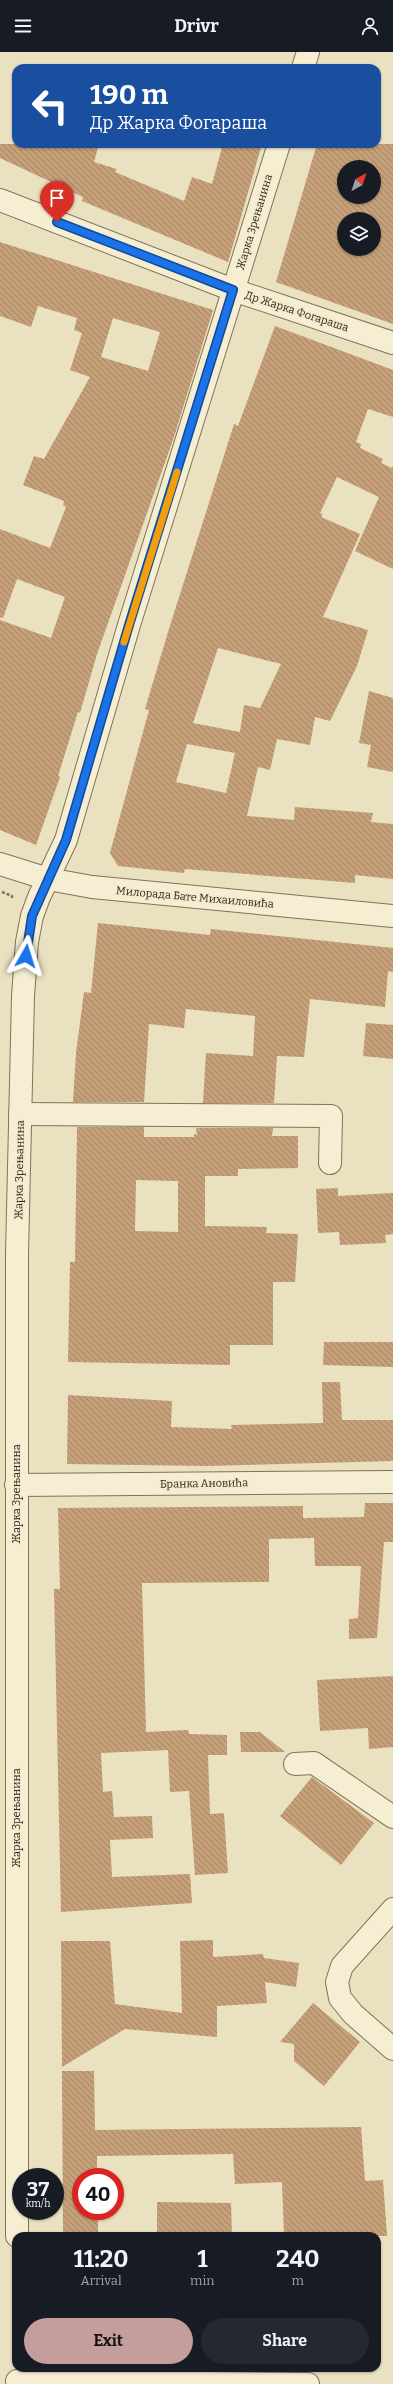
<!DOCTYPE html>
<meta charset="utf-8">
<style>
body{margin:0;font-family:Bitter,serif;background:#242831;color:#f1f3f6;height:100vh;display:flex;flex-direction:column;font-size:15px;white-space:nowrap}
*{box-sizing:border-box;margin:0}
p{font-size:13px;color:#9ea1a6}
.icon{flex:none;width:22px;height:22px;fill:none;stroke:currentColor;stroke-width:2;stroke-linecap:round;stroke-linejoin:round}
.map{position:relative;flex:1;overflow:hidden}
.panel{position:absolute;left:12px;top:2180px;width:369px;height:140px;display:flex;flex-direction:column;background:#171b24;border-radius:12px;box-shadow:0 1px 3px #0004}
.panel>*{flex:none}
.top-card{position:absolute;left:12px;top:12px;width:369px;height:84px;border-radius:12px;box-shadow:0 1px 3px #0004;background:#1a4fa0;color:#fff;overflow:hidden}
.needle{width:26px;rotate:40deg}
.controls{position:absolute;left:337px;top:108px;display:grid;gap:8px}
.controls a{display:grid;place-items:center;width:44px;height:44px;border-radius:50%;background:#171b24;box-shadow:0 1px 3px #0004;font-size:20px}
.speed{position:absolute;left:12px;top:2116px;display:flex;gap:8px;font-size:20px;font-weight:700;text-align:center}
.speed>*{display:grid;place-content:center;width:52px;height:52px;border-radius:50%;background:#171b24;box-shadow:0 1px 3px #0004;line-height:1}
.speed small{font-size:10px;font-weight:400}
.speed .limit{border:6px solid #d22;background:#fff;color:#111}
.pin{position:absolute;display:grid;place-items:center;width:34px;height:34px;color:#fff;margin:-41px -17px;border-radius:50% 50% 50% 0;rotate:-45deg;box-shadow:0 0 4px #0007}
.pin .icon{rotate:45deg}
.me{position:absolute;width:44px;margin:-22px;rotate:6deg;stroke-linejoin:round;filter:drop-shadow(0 0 3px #0008)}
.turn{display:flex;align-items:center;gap:14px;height:84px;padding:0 12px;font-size:18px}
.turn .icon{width:52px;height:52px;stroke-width:2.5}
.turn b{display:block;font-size:28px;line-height:34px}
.eta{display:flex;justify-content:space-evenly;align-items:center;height:68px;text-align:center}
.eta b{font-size:24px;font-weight:700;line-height:28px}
.action{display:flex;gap:8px;margin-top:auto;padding:8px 12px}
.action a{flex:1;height:46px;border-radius:24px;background:#c39e9c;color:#111;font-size:16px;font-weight:700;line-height:46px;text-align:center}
.action a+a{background:#242831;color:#f1f3f6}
header{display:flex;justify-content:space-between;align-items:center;height:52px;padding:0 12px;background:#171b24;font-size:18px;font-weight:700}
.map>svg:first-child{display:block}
</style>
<header><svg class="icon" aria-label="menu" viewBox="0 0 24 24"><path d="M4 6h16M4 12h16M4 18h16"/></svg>Drivr<svg class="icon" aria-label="person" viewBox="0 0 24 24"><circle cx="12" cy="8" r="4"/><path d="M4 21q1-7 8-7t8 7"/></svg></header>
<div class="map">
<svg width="393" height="2332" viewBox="0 0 393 2332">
<defs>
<pattern id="building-back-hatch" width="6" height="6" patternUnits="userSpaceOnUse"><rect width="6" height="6" fill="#c5a078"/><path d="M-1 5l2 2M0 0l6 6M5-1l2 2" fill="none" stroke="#a18262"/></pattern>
</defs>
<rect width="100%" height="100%" fill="#eae1c0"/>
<g fill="url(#building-back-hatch)" fill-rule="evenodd">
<path d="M 0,92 L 99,92 L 94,110 L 117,117 L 115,120 L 184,149 L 192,125 L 212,132 L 223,92 L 262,92 L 228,210 L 82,149 L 83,145 L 0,106 Z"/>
<path d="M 317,92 L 393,92 L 393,272 L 276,230 ZM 344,115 L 374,115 L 374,145 L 344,145 ZM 344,167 L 374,167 L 374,197 L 344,197 Z"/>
<path d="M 0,190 L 213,258 L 174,385 L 97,602 L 80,661 L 78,660 L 58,724 L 60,725 L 36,793 L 0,778 L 0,568 L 51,586 L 65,545 L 17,527 L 3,566 L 0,565 L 0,477 L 50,496 L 66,455 L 63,453 L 64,449 L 23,433 L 34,404 L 44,407 L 90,325 L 70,318 L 82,281 L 74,278 L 77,266 L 38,254 L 31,275 L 0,264 ZM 113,266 L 160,280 L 148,319 L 101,305 Z"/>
<path d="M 275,274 L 393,318 L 393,365 L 368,357 L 356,390 L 361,392 L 360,396 L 383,407 L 381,411 L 392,416 L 393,414 L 393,517 L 355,499 L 379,445 L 337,425 L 320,461 L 323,462 L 321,465 L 360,482 L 323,565 L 368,578 L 357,614 L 330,669 L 315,665 L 310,693 L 277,687 L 270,718 L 258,715 L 247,764 L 294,768 L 295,755 L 373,761 L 371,770 L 393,772 L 393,827 L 355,823 L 355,831 L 185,817 L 184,821 L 118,814 L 110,801 L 149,658 L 145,657 L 168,580 L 234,372 L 238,374 ZM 218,596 L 281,612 L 260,656 L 244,653 L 240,680 L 193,671 ZM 187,692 L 235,701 L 226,741 L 176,730 Z"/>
<path d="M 369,639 L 393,646 L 393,720 L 367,715 L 371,693 L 359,691 Z"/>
<path d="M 98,871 L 210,883 L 211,877 L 393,896 L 393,920 L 388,919 L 385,955 L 310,947 L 304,1005 L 277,1004 L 274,1051 L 203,1051 L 206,1001 L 253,1004 L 255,964 L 186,957 L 184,976 L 149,972 L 144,1050 L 73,1050 L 76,1001 L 84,940 L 91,941 Z"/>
<path d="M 366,971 L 393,973 L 393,1007 L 363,1004 Z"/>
<path d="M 77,1075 L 144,1075 L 144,1085 L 194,1085 L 194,1082 L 197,1083 L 196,1076 L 273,1076 L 272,1084 L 298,1084 L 298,1116 L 238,1117 L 238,1124 L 205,1124 L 205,1174 L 267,1175 L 266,1181 L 298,1182 L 295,1230 L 273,1230 L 273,1293 L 230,1293 L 230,1313 L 68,1310 L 70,1210 L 75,1210 ZM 136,1128 L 178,1129 L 178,1180 L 135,1179 Z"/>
<path d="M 338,1136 L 338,1144 L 393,1141 L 393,1182 L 385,1183 L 386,1191 L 340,1193 L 339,1180 L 318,1181 L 316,1137 Z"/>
<path d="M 324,1290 L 393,1290 L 393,1315 L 323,1313 Z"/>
<path d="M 322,1330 L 340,1330 L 342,1368 L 393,1368 L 393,1409 L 207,1414 L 67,1412 L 68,1343 L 172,1349 L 171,1375 L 232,1377 L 231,1373 L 323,1371 Z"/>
<path d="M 365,1451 L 393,1451 L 393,1490 L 384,1490 L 377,1586 L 349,1587 L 349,1567 L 358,1566 L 361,1514 L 315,1514 L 314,1486 L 269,1487 L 269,1530 L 142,1531 L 146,1680 L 188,1678 L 189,1682 L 227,1683 L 227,1703 L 208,1703 L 210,1762 L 224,1761 L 228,1821 L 195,1823 L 189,1739 L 170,1740 L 168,1698 L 101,1701 L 103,1740 L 112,1739 L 114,1765 L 152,1764 L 153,1786 L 110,1788 L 112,1825 L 190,1822 L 192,1851 L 61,1860 L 54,1537 L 60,1537 L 58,1456 L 303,1454 L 303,1466 L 364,1465 Z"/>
<path d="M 393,1624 L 393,1695 L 369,1697 L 368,1676 L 320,1679 L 317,1628 Z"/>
<path d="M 240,1680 L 260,1680 L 285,1700 L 241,1700 Z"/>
<path d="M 312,1725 L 374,1771 L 341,1813 L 280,1764 Z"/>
<path d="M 213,1888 L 213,1905 L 263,1902 L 264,1906 L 299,1911 L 296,1935 L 265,1930 L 267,1951 L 217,1954 L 217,1985 L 125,1977 L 62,2015 L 61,1889 L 110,1889 L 115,1952 L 182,1961 L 180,1889 Z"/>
<path d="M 313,1951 L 360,1990 L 324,2034 L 294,2009 L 294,1992 L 280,1990 Z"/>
<path d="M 62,2019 L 94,2019 L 95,2078 L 361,2075 L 365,2129 L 383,2128 L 387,2184 L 284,2184 L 282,2130 L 235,2132 L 233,2102 L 97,2104 L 97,2125 L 81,2125 L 81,2159 L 98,2159 L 98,2184 L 63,2184 Z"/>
<path d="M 157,2150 L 231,2151 L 232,2184 L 166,2184 L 166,2181 L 157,2181 Z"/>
</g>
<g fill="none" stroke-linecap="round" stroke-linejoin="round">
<defs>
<g id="minor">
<path d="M 303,16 L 308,0"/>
<path d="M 0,148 L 233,238 L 393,291"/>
<path d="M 0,812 L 48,827 L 92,835 L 393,864"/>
<path d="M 20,1062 L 331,1064 L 330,1111"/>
<path d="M 16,1433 L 393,1430"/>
<path d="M 295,1712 L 314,1711 L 393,1765"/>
<path d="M 393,1857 L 342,1914 L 337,1930 L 340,1946 L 353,1962 L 393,1997"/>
<path d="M 17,2184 L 17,1202 L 23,944 L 27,890 L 32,864 L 39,845 L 66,788 L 129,573 L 279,92"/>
<path d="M 17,2329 L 308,2332"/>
</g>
</defs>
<use href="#minor" stroke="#817259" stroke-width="24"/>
<path stroke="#817259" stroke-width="2.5" stroke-dasharray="3 2" stroke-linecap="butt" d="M 2,840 L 12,844 L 12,846"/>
<use href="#minor" stroke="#f5eed2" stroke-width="22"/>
</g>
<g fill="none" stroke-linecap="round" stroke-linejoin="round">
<defs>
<path id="route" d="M 26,904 L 32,864 L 66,788 L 129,573 L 233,238 L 57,170"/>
</defs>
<use href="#route" stroke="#114b97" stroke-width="10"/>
<use href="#route" stroke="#1a73e8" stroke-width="7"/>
<path stroke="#f59e0b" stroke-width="7" d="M 124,590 L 177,420"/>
</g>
<g text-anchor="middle" stroke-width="3" stroke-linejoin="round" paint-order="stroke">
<g font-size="11" fill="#32291c" stroke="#f2ebce">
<text transform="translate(254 170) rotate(-73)" y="4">Жарка Зрењанина</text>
<text transform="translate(297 259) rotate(18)" y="4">Др Жарка Фогараша</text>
<text transform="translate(195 845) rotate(5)" y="4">Милорада Бате Михаиловића</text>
<text transform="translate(19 1118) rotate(-89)" y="4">Жарка Зрењанина</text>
<text transform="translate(204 1431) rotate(-1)" y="4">Бранка Ановића</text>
<text transform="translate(16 1442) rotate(-90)" y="4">Жарка Зрењанина</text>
<text transform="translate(16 1766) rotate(-90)" y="4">Жарка Зрењанина</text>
</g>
</g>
</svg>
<div class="controls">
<a><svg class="needle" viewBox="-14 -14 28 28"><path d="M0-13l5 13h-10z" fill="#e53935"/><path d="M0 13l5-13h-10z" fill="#9ea1a6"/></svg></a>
<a><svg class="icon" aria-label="layers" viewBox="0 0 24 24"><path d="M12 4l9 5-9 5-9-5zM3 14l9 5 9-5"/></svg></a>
</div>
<div class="speed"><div>37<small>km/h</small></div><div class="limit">40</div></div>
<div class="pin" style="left:57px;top:170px;background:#d93025"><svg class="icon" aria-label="arrive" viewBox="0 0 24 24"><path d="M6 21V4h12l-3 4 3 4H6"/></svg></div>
<svg class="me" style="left:26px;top:904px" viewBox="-20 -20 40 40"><path d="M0-17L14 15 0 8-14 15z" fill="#1a73e8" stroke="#fff" stroke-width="4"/></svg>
<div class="top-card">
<div class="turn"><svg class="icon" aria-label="left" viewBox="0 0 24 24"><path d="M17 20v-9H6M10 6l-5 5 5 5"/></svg><div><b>190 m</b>Др Жарка Фогараша</div></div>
</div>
<section class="panel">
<div class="eta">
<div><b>11:20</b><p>Arrival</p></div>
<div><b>1</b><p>min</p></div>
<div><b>240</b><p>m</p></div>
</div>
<div class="action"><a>Exit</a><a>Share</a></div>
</section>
</div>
